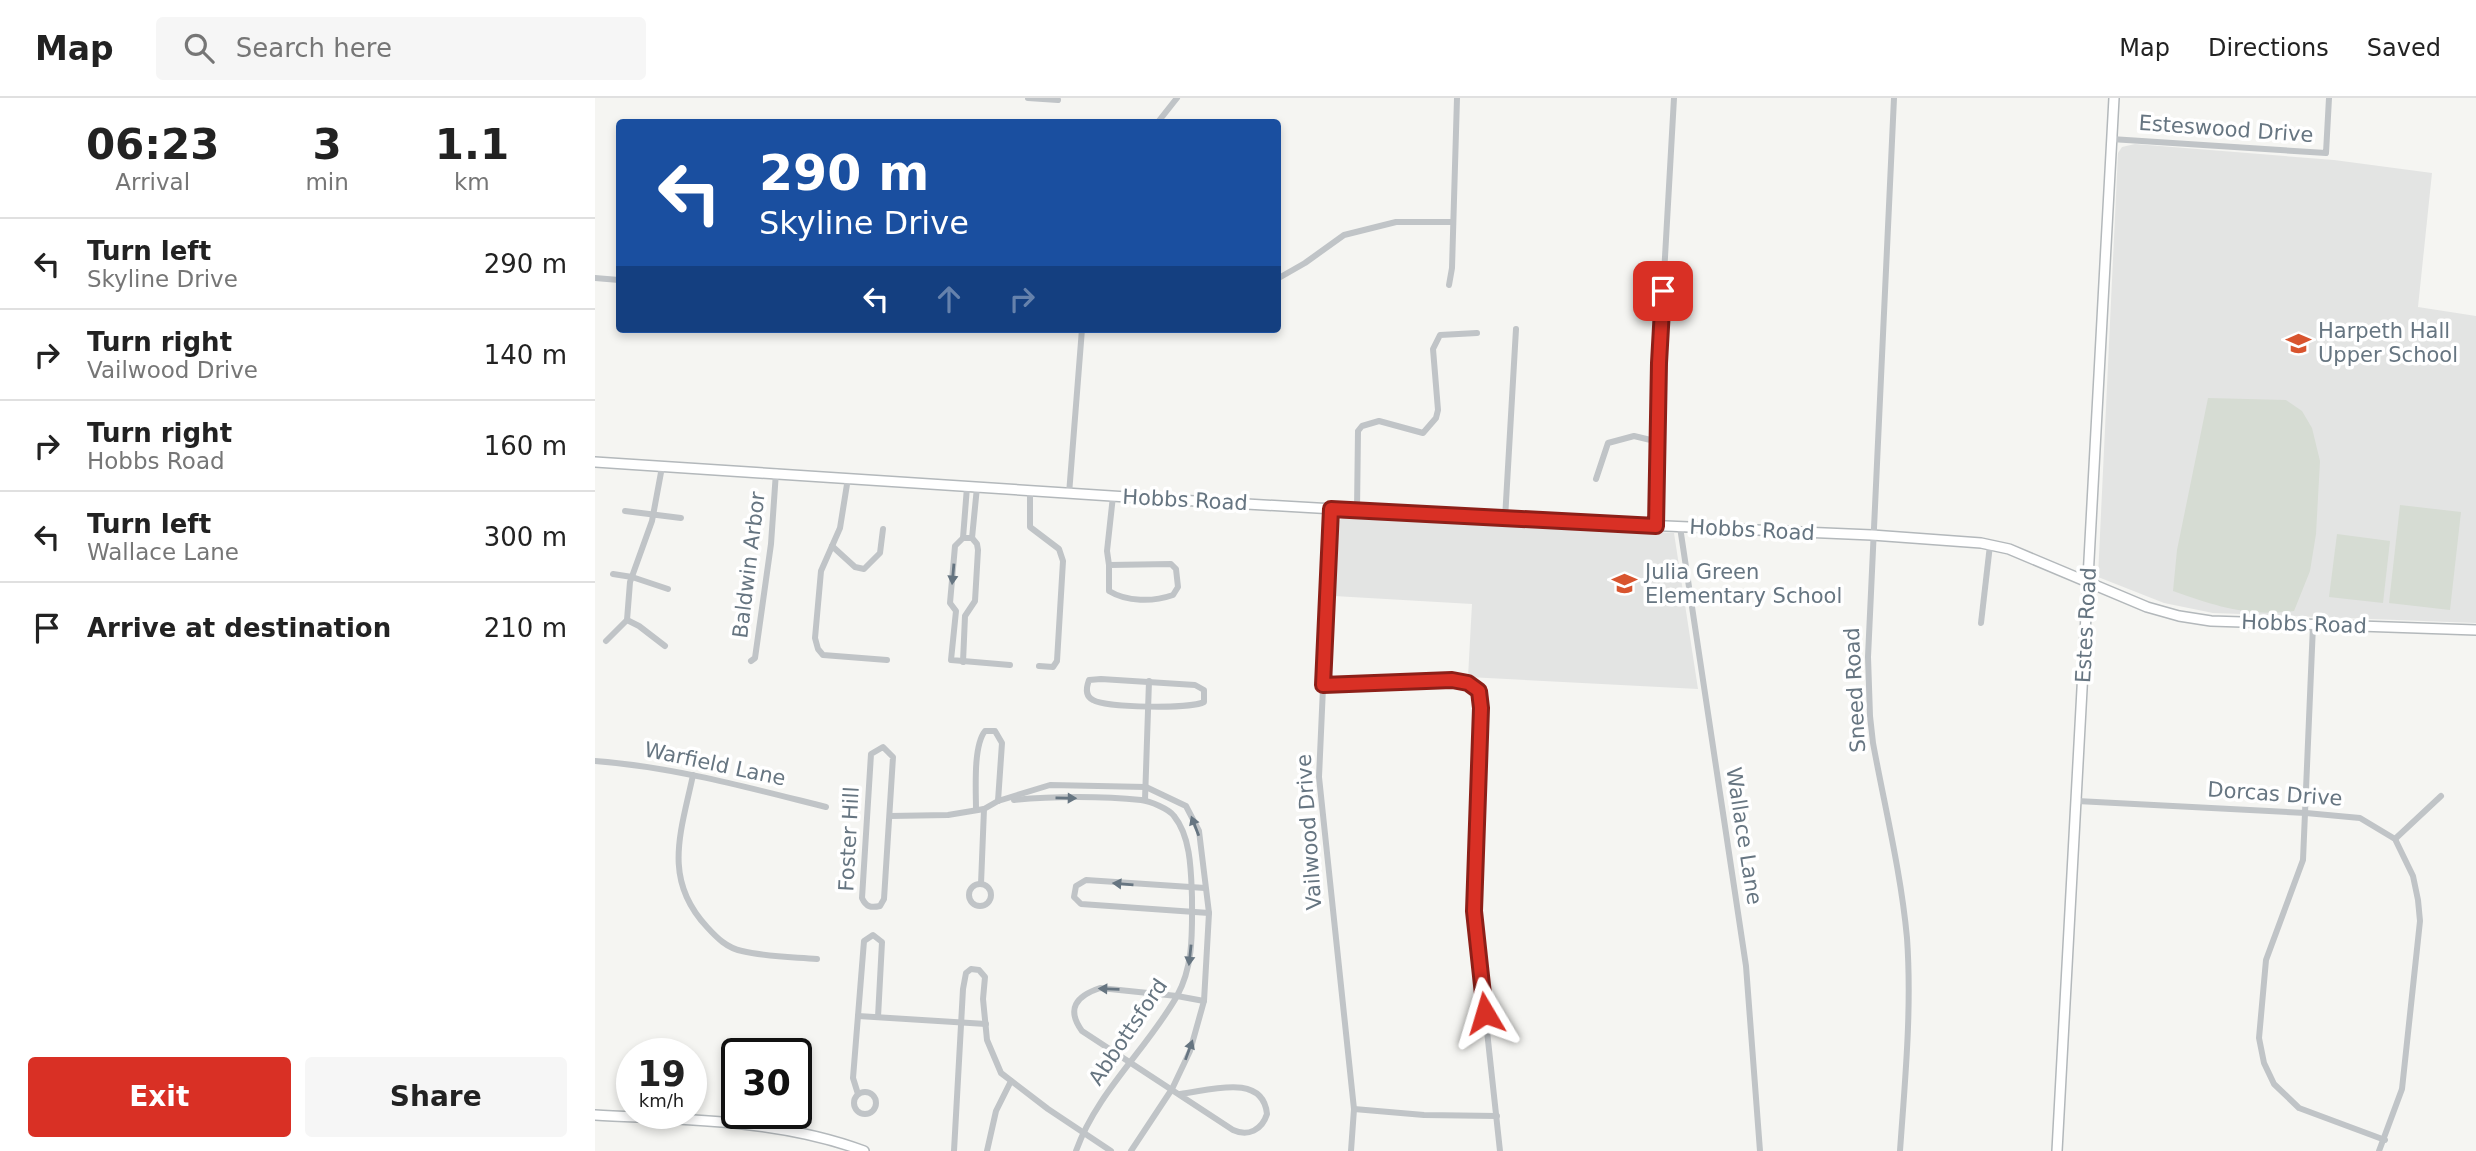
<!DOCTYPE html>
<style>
body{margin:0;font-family:"DejaVu Sans",sans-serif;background:#f6f6f6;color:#222;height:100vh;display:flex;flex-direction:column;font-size:26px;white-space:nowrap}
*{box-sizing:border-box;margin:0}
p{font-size:23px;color:#767676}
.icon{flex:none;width:38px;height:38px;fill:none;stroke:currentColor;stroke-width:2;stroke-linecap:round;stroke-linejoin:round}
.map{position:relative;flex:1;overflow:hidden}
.details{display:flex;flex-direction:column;background:#fff;width:595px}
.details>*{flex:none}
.banner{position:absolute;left:21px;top:21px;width:665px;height:214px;border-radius:7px;box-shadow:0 4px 10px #0003;background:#1a4fa0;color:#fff;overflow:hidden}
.speed{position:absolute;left:21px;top:940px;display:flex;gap:14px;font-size:35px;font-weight:700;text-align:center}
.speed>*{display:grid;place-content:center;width:91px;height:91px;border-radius:50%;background:#fff;box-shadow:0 4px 10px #0003;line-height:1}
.speed small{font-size:18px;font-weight:400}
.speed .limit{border:4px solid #111;border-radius:10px;background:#fff;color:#111}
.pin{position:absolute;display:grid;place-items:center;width:60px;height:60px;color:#fff;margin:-30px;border-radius:14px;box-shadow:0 4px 10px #0006}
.me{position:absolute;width:77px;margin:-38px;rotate:353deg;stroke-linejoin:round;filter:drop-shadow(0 0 5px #0008)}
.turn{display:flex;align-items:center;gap:24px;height:147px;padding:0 28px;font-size:32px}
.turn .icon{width:91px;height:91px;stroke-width:2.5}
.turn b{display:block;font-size:49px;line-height:60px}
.lanes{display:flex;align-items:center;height:66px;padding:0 28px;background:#0003;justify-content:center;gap:35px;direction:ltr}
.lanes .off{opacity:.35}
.eta{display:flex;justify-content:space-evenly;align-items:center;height:119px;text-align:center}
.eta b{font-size:42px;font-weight:700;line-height:49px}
.action{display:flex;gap:14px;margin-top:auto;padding:14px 28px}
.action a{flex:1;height:80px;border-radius:7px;background:#d93025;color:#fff;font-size:28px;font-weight:700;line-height:80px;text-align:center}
.action a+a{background:#f6f6f6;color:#222}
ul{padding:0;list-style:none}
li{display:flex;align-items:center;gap:21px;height:91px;padding:0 28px;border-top:2px solid #e0e0e0}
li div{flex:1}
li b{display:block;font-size:26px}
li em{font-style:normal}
header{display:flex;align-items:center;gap:42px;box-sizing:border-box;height:98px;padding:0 35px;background:#fff;border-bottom:2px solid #e0e0e0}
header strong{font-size:33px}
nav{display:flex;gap:38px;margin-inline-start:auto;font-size:24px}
.search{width:490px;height:63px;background:#f6f6f6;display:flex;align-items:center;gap:18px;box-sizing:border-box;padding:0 24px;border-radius:7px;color:#767676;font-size:26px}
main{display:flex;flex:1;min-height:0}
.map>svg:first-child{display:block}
</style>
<header>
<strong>Map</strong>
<div class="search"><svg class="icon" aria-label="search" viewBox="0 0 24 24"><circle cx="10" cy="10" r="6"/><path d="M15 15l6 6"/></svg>Search here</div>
<nav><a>Map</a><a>Directions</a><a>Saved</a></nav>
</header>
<main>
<section class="details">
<div class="eta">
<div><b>06:23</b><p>Arrival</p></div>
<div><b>3</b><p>min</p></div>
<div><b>1.1</b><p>km</p></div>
</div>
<ul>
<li><svg class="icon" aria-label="left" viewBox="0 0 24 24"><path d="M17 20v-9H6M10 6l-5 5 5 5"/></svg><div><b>Turn left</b><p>Skyline Drive</p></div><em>290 m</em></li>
<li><svg class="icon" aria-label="right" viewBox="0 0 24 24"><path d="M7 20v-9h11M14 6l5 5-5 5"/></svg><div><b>Turn right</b><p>Vailwood Drive</p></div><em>140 m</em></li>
<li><svg class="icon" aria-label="right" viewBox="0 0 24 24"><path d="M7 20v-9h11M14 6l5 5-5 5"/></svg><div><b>Turn right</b><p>Hobbs Road</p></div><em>160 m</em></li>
<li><svg class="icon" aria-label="left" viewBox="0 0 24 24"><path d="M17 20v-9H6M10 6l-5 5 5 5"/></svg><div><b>Turn left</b><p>Wallace Lane</p></div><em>300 m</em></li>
<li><svg class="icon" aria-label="arrive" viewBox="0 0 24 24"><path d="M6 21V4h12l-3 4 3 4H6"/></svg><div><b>Arrive at destination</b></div><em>210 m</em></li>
</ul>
<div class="action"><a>Exit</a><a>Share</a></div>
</section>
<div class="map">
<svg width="1881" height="1053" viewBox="0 0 1881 1053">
<rect width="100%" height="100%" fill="#f5f5f2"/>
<g fill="#e3e4e3">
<path d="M 1540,46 L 1739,62 L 1837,75 L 1823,209 L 1881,218 L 1881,525 L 1618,515 L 1569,505 L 1503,479 L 1523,55 L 1527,49 Z"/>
<path d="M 752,418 L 1079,435 L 1103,591 L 873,579 L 877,506 L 739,498 L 742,430 L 743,423 Z"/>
</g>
<g fill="#d6dcd3">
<path d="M 1613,300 L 1691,302 L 1707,313 L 1717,330 L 1725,363 L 1721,436 L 1715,473 L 1699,513 C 1652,519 1621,508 1578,493 L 1582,452 Z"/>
<path d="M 1805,407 L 1866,414 L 1855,512 L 1794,505 Z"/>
<path d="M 1742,436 L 1795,443 L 1788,505 L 1734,499 Z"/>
</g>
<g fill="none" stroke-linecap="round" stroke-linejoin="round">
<defs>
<g id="secondary">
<path d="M 0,364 L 532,399 L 910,421 L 1277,437 L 1386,445 L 1414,451 L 1552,509 L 1584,518 L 1616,523 L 1881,532"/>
<path d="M 0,1017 C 89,1022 184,1021 269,1053"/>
<path d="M 1462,1053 L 1519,0"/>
</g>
</defs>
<use href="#secondary" stroke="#b3b8bb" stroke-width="12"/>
<g stroke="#c0c4c7" stroke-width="6">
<path d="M 433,0 L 463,2"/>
<path d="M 1299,0 L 1273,559 L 1275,618 L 1278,645 C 1290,710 1306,775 1312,840 C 1317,911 1310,982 1305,1053"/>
<path d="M 563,24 L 582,0"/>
<path d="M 1516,41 L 1731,55 L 1734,0"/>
<path d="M 0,180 L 24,182"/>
<path d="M 682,181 L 710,165 L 749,137 L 801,124 L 858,124"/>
<path d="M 854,187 L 857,170 L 862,0"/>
<path d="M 253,380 L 245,430 L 226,473 L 220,540 L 223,551 L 228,557 L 292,562"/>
<path d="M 1001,381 L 1013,345 L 1039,338 L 1064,344"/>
<path d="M 435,393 L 435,429 L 464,451 L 468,463 L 462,563 L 458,569 L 444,568"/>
<path d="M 474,396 L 487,231"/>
<path d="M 736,411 L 724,679 L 759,1011 L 756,1053"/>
<path d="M 762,412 L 763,333 L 767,328 L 784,323 L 828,335 L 841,320 L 843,312 L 838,251 L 845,237 L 882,235"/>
<path d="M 30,413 L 86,420"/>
<path d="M 910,421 L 921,231"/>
<path d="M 1061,428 L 1064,265 L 1079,0"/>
<path d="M 1085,429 L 1151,868 L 1165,1053"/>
<path d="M 368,440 L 372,389"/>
<path d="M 377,440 L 368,440 L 360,448 L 355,505 L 361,513 L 356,562 L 415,567"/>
<path d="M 377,440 L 382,389"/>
<path d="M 237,448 L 260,469 L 269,471 L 285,455 L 288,431"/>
<path d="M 514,467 L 514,493 C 532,504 558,504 578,497 L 583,489 L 581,471 L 576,466 L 514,467 L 512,453 L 518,398"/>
<path d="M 18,476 L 37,479 L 73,491"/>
<path d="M 32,522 L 44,528 L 70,548"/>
<path d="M 1386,525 L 1395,447"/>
<path d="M 1718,527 L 1708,762 L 1671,862 L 1664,940 L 1669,965 L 1679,986 L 1704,1010 L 1790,1042"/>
<path d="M 11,543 L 32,522 L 35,484 L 57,423 L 67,369"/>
<path d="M 156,563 L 160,560 L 176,446 L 181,374"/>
<path d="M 368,564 L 370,518 L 380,503 L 383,452 L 382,446 L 377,440"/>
<path d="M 506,581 L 600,587 L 609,592 L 609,604 C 596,611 511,610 498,602 C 490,598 491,590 494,582 Z"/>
<path d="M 728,587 L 857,582 L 873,585 L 884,593 L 886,610 L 879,813 L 905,1053"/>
<path d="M 288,649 L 298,659 L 289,801 L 285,808 C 276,810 271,809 267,800 L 276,656 Z"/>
<path d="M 0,663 C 79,669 155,690 231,709"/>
<path d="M 98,677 C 86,734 67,781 112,829 C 122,840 132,850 147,853 C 171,859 198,859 222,861"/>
<path d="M 419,702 C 457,698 509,698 546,702 C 555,703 574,711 579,718 C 596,739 596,773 597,799 C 597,833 599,867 582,898 C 552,951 502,994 481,1053"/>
<path d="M 550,702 L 554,583"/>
<path d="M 1482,703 L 1711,715 L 1765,720 L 1800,741 L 1818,778 L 1823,802 L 1825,823 L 1807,991 L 1784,1053"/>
<path d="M 381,712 C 381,692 378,648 390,633 L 400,633 L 407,645 L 403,703"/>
<path d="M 295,718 L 353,717 L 389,711 L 403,703 L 455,687 L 551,689 L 591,708 L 604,733 L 614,815 L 609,903 L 595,953 L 577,991 L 536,1053"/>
<path d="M 1800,741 L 1846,698"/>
<path d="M 386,786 L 389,711"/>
<circle cx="385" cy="797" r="11"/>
<path d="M 610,790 L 491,782 L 481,788 L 479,799 L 486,806 L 614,815"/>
<path d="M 263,918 L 391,926"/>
<circle cx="270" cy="1005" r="11"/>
<path d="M 263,996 L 258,980 L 269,843 L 278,837 L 287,844 L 283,919"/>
<path d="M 585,996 C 613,993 668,974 672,1016 C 667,1032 653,1039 638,1032 L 487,933 C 471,911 481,898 505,890 L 582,898 L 609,903"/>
<path d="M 759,1011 L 829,1017 L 902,1018"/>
<path d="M 359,1053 L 368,891 L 371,875 L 376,871 L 384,872 L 390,879 L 388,901 L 392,942 L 406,975 L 453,1011 L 516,1053"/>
<path d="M 392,1053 L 401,1013 L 416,983"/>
</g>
<use href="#secondary" stroke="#fff" stroke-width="9"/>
</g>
<defs><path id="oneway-solid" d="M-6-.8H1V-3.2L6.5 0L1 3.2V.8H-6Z" transform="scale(1.75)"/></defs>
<g fill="#667581">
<use href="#oneway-solid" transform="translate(358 476) rotate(95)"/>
<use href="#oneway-solid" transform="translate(471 700) rotate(1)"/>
<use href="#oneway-solid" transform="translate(600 728) rotate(-111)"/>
<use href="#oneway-solid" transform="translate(528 786) rotate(-175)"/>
<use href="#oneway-solid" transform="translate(595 857) rotate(96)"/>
<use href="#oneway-solid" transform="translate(514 891) rotate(-178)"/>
<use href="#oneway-solid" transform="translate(594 952) rotate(-70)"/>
</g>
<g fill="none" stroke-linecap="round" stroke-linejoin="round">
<defs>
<path id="route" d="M 890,915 L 879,813 L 886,610 L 884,593 L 873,585 L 857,582 L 728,587 L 736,411 L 1061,428 L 1064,265 L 1068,193"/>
</defs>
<use href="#route" stroke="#8d1f18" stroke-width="18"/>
<use href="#route" stroke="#d93025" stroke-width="12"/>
</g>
<defs>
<symbol id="school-bare" viewBox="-9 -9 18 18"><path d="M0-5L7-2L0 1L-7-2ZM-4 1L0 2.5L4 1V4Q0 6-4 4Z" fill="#d8542e" stroke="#fff" stroke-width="2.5" paint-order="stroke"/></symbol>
</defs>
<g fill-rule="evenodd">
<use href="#school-bare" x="1686" y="228" width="35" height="35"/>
<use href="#school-bare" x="1012" y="468" width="35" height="35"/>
</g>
<g text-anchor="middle" stroke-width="7" stroke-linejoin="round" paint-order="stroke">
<g font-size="21" fill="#667581" stroke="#fff">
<text transform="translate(1631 31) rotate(4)" y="7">Esteswood Drive</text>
<text transform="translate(590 402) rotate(3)" y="7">Hobbs Road</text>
<text transform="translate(1157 432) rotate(3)" y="7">Hobbs Road</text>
<text transform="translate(154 467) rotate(-83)" y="7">Baldwin Arbor</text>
<text transform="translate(1709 526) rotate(2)" y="7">Hobbs Road</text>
<text transform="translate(1491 527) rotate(-87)" y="7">Estes Road</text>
<text transform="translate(1260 592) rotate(-93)" y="7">Sneed Road</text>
<text transform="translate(120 666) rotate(12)" y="7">Warfield Lane</text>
<text transform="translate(1680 696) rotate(4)" y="7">Dorcas Drive</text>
<text transform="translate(714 734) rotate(-94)" y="7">Vailwood Drive</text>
<text transform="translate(1149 738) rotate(81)" y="7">Wallace Lane</text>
<text transform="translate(254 741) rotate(-87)" y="7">Foster Hill</text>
<text transform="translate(533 934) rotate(-56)" y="7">Abbottsford</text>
</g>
<g font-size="21" fill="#667581" stroke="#fff" text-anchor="start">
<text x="1723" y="240">Harpeth Hall<tspan x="1723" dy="24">Upper School</tspan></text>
<text x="1050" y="481">Julia Green<tspan x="1050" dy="24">Elementary School</tspan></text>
</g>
</g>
</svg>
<div class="speed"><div>19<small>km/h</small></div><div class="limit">30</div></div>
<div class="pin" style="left:1068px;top:193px;background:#d93025"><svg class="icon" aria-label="arrive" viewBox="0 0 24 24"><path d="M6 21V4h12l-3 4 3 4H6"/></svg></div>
<svg class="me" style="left:890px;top:915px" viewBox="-20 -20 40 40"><path d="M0-17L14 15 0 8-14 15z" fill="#d93025" stroke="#fff" stroke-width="4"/></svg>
<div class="banner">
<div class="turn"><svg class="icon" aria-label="left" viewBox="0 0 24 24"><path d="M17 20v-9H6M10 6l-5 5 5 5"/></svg><div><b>290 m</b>Skyline Drive</div></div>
<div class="lanes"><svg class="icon" aria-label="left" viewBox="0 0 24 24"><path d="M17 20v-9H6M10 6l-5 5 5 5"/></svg><svg class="icon off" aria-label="ahead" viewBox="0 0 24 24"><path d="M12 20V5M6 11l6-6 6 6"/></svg><svg class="icon off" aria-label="right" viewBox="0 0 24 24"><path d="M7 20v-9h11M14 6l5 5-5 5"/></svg></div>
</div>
</div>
</main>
